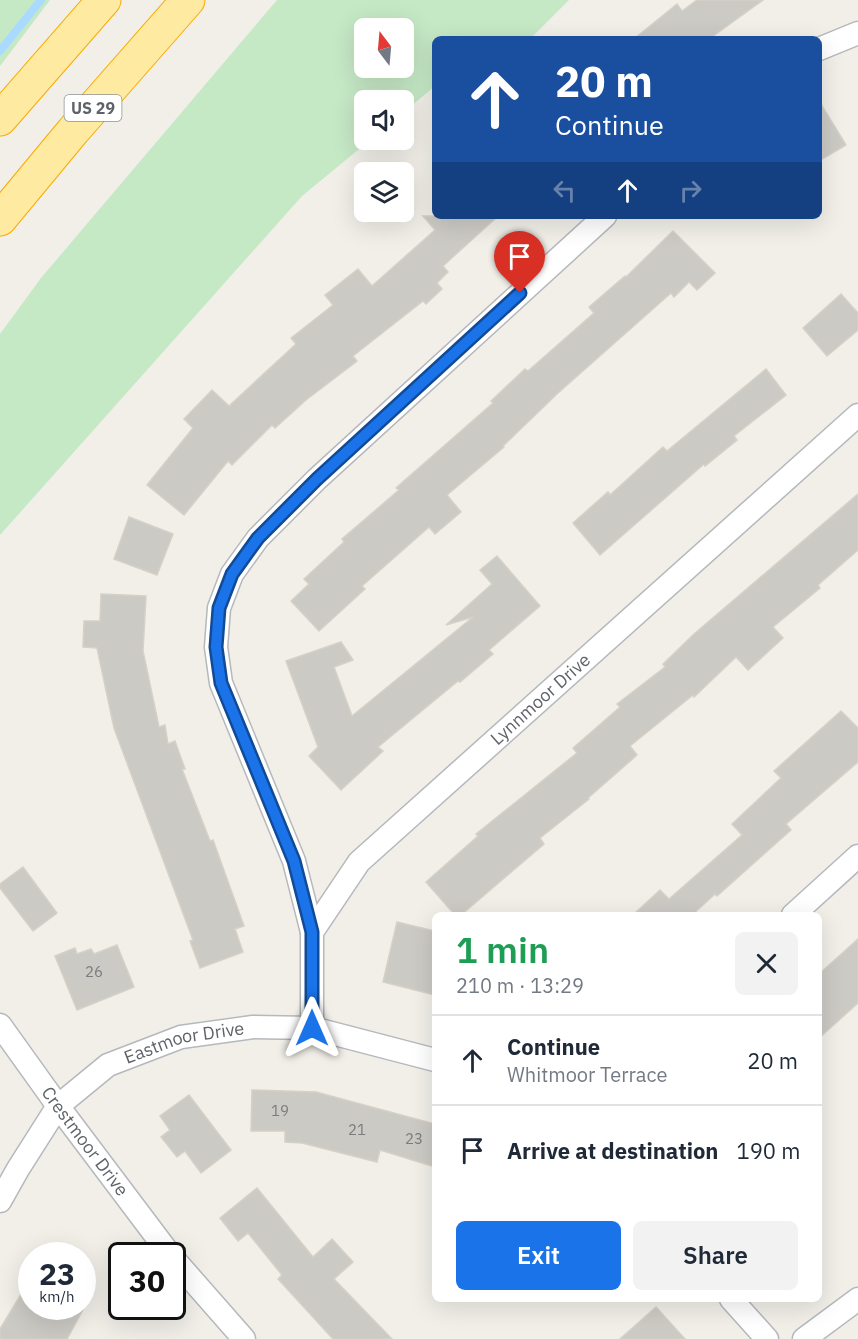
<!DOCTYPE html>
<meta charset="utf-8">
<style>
body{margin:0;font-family:"IBM Plex Sans",sans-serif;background:#f2f2f3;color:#1f2937;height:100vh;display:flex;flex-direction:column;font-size:22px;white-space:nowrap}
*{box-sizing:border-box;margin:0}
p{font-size:20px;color:#747a83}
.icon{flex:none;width:33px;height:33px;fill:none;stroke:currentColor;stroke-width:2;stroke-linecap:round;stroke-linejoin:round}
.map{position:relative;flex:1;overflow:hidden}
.sheet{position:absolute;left:432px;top:912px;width:390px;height:390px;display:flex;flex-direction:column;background:#fff;border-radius:9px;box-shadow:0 6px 24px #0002}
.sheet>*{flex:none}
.guide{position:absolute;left:432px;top:36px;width:390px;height:183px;border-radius:9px;box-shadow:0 6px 24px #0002;background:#1a4fa0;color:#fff;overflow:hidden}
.needle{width:39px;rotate:344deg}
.tools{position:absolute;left:354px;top:18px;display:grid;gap:12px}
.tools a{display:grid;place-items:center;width:60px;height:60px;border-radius:9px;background:#fff;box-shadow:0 6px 24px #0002;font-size:30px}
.speed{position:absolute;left:18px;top:1242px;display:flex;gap:12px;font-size:30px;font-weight:700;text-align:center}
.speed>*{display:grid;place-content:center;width:78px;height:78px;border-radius:50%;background:#fff;box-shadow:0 6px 24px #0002;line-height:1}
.speed small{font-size:15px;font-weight:400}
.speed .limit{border:3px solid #111;border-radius:9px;background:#fff;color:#111}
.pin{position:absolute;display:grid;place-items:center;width:51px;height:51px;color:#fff;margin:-62px -26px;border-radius:50% 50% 50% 0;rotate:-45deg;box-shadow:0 0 6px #0007}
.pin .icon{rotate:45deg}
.me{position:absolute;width:66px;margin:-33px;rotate:0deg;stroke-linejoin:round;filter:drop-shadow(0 0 4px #0008)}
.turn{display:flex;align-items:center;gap:21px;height:126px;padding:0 24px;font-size:27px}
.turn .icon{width:78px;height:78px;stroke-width:2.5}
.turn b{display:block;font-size:42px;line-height:51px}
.lanes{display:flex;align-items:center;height:57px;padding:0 24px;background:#0003;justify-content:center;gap:30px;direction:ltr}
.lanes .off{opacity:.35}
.round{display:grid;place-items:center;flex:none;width:63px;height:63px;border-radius:9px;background:#f2f2f3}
.head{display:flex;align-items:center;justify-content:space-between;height:102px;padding:0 24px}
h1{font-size:36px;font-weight:600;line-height:45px;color:#1e9e55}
.primary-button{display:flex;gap:12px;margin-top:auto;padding:12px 24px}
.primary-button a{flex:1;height:69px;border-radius:9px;background:#1a73e8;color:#fff;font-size:24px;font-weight:600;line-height:69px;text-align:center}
.primary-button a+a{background:#f2f2f3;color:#1f2937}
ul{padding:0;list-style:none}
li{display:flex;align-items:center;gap:18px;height:90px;padding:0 24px;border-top:2px solid #e0e1e3}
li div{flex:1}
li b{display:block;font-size:22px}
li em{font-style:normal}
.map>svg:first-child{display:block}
</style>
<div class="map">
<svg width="858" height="1339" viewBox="0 0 858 1339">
<rect width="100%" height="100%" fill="#f1efe8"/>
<g fill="#c5e8c5" fill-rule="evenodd">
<path d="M 0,0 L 50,0 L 0,66 Z"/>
<path d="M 277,0 L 569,0 L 530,39 L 435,39 L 435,86 L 404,112 L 404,100 L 364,100 L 364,140 L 370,140 L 302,196 L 0,535 L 0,334 L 41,278 ZM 364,28 L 404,28 L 404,68 L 364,68 Z"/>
</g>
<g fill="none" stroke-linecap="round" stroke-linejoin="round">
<path stroke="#aadaff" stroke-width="8" d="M 0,51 L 41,0"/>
</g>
<g fill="#cccac5" stroke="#d6d1c6" stroke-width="1.5">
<path d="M 697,0 L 763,0 L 709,39 L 634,39 L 677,4 L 682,11 Z"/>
<path d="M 819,101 L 846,145 L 819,161 Z"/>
<path d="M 423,216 L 498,216 L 443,266 L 448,272 L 437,283 L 442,289 L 426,304 L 423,301 L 353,356 L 357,361 L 306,400 L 275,428 L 272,425 L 232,465 L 228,461 L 184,515 L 147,485 L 193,428 L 184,419 L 212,390 L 229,406 L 296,344 L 291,338 L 333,305 L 325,295 L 358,269 L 372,286 L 435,230 Z"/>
<path d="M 673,231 L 715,273 L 697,290 L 689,282 L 674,297 L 671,293 L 558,393 L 503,446 L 504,447 L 447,495 L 461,512 L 435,534 L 429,527 L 362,586 L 365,589 L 319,631 L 291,601 L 309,584 L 304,579 L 344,542 L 342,539 L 399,490 L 396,488 L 493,403 L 491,401 L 525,369 L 528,371 L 594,313 L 589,307 L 625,276 L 626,277 Z"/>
<path d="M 841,294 L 858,313 L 858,330 L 827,356 L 803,328 Z"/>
<path d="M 766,369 L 786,395 L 734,436 L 737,440 L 705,466 L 704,464 L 600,555 L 573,523 L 608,492 L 610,495 L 663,447 L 667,451 Z"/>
<path d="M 858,494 L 858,550 L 818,585 L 820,588 L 773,627 L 783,638 L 748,670 L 736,657 L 694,697 L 693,695 L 630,746 L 637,755 L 588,798 L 589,799 L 540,838 L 544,844 L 461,915 L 455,915 L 426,882 L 478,836 L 476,834 L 577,753 L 573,748 L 620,707 L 617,704 L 665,667 L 663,664 L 694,634 Z"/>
<path d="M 129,517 L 173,534 L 157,575 L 114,559 Z"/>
<path d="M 497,556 L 540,606 L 489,650 L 493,654 L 460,682 L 458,681 L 378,747 L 383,751 L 341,790 L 309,756 L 318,747 L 286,661 L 341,642 L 353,660 L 334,667 L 352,716 L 473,617 L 446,625 L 492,584 L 480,570 Z"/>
<path d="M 101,594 L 146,596 L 143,651 L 159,727 L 165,725 L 168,744 L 175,741 L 185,769 L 182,769 L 210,841 L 213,840 L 244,926 L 235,929 L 243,952 L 200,968 L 190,941 L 193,940 L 114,728 L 97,648 L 83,647 L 84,621 L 100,621 Z"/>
<path d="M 841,711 L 858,728 L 858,762 L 786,824 L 791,830 L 717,896 L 715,894 L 692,915 L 633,915 L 660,890 L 669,899 L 742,835 L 732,824 L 781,778 L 774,771 Z"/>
<path d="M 23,867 L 57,913 L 33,931 L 0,888 L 0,884 Z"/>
<path d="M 397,922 L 435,931 L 435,995 L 383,982 Z"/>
<path d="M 858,939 L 858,1003 L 819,1038 L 819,974 Z"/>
<path d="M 117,945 L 134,987 L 77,1010 L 55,956 L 75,948 L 77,954 L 91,949 L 94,954 Z"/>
<path d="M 252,1090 L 316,1092 L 435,1124 L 435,1167 L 380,1150 L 377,1162 L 302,1143 L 285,1142 L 285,1131 L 251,1131 Z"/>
<path d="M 189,1095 L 231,1150 L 201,1173 L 185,1151 L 177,1157 L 161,1137 L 170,1130 L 160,1116 Z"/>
<path d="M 257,1188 L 313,1257 L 332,1239 L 353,1262 L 334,1279 L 392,1339 L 333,1339 L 278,1279 L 282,1275 L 248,1233 L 238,1241 L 220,1218 Z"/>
<path d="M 32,1276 L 32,1306 L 85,1306 L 67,1339 L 0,1339 L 0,1329 Z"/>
<path d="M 656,1307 L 685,1339 L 620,1339 Z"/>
</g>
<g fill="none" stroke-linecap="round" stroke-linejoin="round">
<defs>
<g id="minor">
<path d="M 819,49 L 858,33"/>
<path d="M 793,915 L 858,856"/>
<path d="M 312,932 L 294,861 L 221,683 L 216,647 L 219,608 L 232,574 L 258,538 L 317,479 L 605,216"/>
<path id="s1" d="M 0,1025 L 58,1106 L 171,1256"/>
<path id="s2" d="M 312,1028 L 312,932 L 359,862 L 858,415"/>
<path id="s3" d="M 0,1201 L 18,1169 L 58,1106 L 108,1065 L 181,1037 L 253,1027 L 312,1028 L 435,1060"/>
<path d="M 172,1257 L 244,1339"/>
<path d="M 731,1299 L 767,1339"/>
<path d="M 804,1339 L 858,1299"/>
</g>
<g id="trunk">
<path d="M 0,119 L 104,0"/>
<path d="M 0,219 L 73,131 L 188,0"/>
</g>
</defs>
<use href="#minor" stroke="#b5b8bc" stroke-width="25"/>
<use href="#trunk" stroke="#f9ab00" stroke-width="35"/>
<use href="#minor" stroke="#fff" stroke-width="22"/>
<use href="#trunk" stroke="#feeaa1" stroke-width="33"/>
</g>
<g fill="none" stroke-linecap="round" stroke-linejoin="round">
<defs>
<path id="route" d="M 312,1028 L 312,932 L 294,861 L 221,683 L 216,647 L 219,608 L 232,574 L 258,538 L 317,479 L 520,293"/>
</defs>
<use href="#route" stroke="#114b97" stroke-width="15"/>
<use href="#route" stroke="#1a73e8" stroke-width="10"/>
</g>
<g text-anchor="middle" stroke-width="5" stroke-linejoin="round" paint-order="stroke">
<g font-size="15" fill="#7a7d7f">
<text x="94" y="977">26</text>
<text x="280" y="1116">19</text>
<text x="357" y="1135">21</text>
<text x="414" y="1144">23</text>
</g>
<rect fill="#fff" stroke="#8f9295" stroke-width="1.5" x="64.5" y="95" width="57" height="26" rx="4.5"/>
<g font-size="16" font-weight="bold" fill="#5f6368">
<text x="93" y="114">US 29</text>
</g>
<g font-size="18" fill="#5f6368" stroke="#fff">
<text dy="6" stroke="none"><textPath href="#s2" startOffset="424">Lynnmoor Drive</textPath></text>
<text dy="6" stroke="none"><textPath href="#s3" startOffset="256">Eastmoor Drive</textPath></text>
<text dy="6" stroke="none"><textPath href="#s1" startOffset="144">Crestmoor Drive</textPath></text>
</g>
</g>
</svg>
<div class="tools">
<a><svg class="needle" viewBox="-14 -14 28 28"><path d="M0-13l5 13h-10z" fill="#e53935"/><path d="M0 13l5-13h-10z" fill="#747a83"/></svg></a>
<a><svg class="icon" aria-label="sound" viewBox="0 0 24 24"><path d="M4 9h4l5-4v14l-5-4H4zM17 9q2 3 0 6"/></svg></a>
<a><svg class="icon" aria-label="layers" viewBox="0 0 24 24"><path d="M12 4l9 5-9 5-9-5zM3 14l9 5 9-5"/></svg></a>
</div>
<div class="speed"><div>23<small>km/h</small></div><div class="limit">30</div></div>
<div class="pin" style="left:520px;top:293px;background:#d93025"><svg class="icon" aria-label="arrive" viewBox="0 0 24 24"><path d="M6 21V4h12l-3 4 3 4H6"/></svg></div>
<svg class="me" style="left:312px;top:1028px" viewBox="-20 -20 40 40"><path d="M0-17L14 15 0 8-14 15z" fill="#1a73e8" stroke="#fff" stroke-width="4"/></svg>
<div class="guide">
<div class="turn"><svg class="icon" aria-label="ahead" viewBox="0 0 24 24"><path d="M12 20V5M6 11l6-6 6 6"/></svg><div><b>20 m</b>Continue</div></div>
<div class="lanes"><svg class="icon off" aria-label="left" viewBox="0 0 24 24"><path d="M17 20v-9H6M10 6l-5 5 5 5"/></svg><svg class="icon" aria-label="ahead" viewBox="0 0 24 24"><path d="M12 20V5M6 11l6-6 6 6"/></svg><svg class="icon off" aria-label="right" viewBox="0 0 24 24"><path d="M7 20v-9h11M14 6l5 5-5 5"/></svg></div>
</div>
<section class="sheet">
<div class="head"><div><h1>1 min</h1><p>210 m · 13:29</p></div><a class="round"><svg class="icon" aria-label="close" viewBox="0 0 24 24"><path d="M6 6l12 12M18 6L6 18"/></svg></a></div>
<ul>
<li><svg class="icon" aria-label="ahead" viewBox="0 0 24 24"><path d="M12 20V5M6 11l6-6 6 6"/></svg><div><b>Continue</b><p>Whitmoor Terrace</p></div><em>20 m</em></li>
<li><svg class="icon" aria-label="arrive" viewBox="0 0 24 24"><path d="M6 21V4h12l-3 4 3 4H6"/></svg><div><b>Arrive at destination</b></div><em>190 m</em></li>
</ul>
<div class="primary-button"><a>Exit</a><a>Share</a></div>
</section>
</div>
